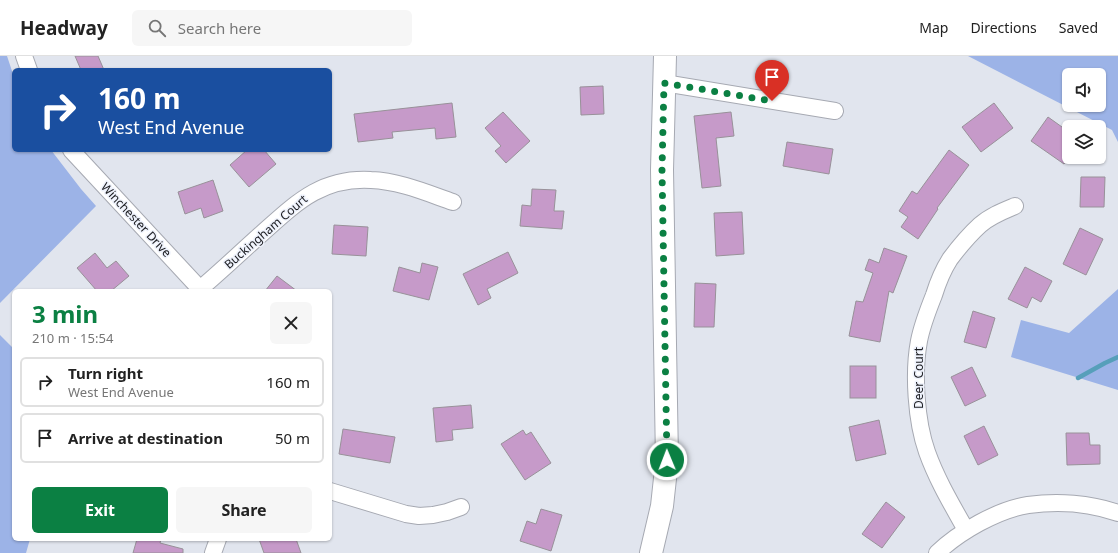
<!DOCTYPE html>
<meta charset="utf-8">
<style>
body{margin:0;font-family:"Noto Sans",sans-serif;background:#f6f6f6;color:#222;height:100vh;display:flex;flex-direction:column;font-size:15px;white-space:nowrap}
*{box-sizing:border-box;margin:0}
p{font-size:13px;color:#767676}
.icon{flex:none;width:22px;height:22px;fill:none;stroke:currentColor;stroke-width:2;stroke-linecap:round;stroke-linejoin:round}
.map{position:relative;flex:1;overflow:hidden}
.drawer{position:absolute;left:12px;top:233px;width:320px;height:252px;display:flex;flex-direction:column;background:#fff;border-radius:6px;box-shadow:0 1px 3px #0004}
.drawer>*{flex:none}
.hud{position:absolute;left:12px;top:12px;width:320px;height:84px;border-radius:6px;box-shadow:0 1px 3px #0004;background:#1a4fa0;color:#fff;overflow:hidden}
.controls{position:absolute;left:1062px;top:12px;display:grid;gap:8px}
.controls a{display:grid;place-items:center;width:44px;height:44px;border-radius:6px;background:#fff;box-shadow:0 1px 3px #0004;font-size:20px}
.pin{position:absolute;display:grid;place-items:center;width:34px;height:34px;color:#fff;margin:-41px -17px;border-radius:50% 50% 50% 0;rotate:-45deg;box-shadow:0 0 4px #0007}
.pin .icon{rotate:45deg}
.me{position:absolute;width:44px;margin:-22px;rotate:359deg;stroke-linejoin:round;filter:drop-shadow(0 0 3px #0008)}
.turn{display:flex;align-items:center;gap:14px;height:84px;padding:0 20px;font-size:18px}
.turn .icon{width:52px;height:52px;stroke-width:2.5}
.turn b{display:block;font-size:28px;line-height:34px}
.round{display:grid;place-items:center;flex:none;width:42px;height:42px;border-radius:6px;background:#f6f6f6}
.headline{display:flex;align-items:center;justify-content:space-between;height:68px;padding:0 20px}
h1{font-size:24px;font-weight:700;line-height:30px;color:#0b8043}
.cta{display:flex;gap:8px;margin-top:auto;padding:8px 20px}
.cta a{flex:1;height:46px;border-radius:6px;background:#0b8043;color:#fff;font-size:16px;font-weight:700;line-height:46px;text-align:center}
.cta a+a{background:#f6f6f6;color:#222}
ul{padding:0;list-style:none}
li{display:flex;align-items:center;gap:12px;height:50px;margin:0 8px 6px;padding:0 12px;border:2px solid #e0e0e0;border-radius:6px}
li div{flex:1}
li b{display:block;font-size:15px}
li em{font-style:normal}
header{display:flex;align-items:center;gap:24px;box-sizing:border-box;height:56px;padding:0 20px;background:#fff;border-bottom:1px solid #e0e0e0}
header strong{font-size:19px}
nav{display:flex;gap:22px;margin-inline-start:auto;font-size:14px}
.search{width:280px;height:36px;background:#f6f6f6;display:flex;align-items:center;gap:10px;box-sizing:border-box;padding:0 14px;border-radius:6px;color:#767676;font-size:15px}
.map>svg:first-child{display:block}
</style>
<header>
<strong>Headway</strong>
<div class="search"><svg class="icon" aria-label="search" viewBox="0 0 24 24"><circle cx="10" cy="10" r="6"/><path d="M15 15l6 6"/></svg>Search here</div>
<nav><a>Map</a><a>Directions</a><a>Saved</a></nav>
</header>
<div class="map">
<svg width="1118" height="497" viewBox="0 0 1118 497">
<rect width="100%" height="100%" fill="#e1e5ee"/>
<g fill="#9cb3e7" fill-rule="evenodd">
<path d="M 0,0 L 7,0 L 14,21 L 14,94 L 51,94 L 81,133 L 96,150 L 0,247 Z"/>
<path d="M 968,0 L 1118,0 L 1118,86 L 1112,74 ZM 1069,19 L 1099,19 L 1099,49 L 1069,49 Z"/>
<path d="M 1118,233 L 1118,334 L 1011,301 L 1021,264 L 1069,277 Z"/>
<path d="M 0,279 L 14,293 L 14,483 L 30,483 L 26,497 L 0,497 Z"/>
</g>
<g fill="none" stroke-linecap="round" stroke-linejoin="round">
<path stroke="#569fba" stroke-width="4.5" d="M 1078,322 L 1105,307 L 1118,301"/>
</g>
<g fill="#c69ac9" stroke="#989199">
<path d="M 75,0 L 98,0 L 104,14 L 81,14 Z"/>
<path d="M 603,30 L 604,58 L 581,59 L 580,31 Z"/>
<path d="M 452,47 L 456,81 L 436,83 L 435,72 L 392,76 L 393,82 L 358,86 L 354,58 Z"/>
<path d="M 994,47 L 1013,72 L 981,96 L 962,71 Z"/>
<path d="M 503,56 L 530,85 L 506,107 L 495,95 L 501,90 L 485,72 Z"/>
<path d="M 731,56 L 734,80 L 716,82 L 721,130 L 702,132 L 694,60 Z"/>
<path d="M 1048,61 L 1069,76 L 1069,100 L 1064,108 L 1031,85 Z"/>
<path d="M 787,86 L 833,93 L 829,118 L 783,110 Z"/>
<path d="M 247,94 L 264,94 L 276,108 L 249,131 L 230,109 Z"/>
<path d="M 949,94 L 969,109 L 937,152 L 938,153 L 918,183 L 901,171 L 908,161 L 899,155 L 912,135 L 917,138 Z"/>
<path d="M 1081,121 L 1105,121 L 1104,151 L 1080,151 Z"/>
<path d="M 213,124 L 223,155 L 204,162 L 201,152 L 185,158 L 178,136 Z"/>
<path d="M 532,133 L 556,134 L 554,155 L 564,155 L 562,173 L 520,170 L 522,149 L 531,150 Z"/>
<path d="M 742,156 L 744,198 L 716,200 L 714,157 Z"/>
<path d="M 334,169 L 368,171 L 366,200 L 332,198 Z"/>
<path d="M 1080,172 L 1103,183 L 1086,219 L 1063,208 Z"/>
<path d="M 884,192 L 907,200 L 893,237 L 889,235 L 880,286 L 849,280 L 856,245 L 863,246 L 873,217 L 865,214 L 869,203 L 879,207 Z"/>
<path d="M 508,196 L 518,217 L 487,233 L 491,242 L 478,249 L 463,218 Z"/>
<path d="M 95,197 L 107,212 L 116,205 L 129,220 L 111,235 L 97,235 L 77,212 Z"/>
<path d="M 422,207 L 438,211 L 429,244 L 393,235 L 399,211 L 420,217 Z"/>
<path d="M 1025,211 L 1052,225 L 1041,246 L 1032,241 L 1027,252 L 1008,243 Z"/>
<path d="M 277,220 L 297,235 L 265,235 Z"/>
<path d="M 695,227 L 716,228 L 714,271 L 694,271 Z"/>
<path d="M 973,255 L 995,262 L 986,292 L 964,286 Z"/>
<rect x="850" y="310" width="26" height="32"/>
<path d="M 972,311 L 986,340 L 965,350 L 951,321 Z"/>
<path d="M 471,349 L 473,372 L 452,374 L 453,384 L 436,386 L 433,352 Z"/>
<path d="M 879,364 L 886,398 L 856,405 L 849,371 Z"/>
<path d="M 984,370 L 998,399 L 978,409 L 964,380 Z"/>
<path d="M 343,373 L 395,381 L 390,407 L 339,398 Z"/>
<path d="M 523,374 L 526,379 L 531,376 L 551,407 L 525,424 L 501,388 Z"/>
<path d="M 1066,377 L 1089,377 L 1090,389 L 1100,389 L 1100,408 L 1067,409 Z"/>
<path d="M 886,446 L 905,461 L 882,492 L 862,478 Z"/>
<path d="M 541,453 L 562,459 L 551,495 L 520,485 L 527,465 L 536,468 Z"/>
<path d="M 137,483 L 161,483 L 160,487 L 183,493 L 183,497 L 133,497 Z"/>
<path d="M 259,483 L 296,483 L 301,497 L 264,497 Z"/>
</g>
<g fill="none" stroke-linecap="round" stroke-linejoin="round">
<defs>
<g id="street">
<path d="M 24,0 L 29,14"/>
<path d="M 664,27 L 835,55"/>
<path d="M 71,94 L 202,235"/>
<path d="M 200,233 C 220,216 239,198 259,180 C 294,149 320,121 371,124 C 399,125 427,137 453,146"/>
<path d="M 330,435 L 406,458 L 419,460 L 433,459 L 447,456 L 461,451"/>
<path d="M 966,474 C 952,449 937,424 927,396 C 916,365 913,317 919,285 C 922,269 928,254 934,239 C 938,226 943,214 950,203 C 959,191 969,179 980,169 C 990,160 1003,155 1015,150"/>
<path d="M 213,497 L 218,483"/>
<path d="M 937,497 C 959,476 997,454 1028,449 C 1057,445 1090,447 1118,457"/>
</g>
<path id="secondary" d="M 651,497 L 662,450 L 667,404 L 662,114 L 665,0"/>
</defs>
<use href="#street" stroke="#a6a9b2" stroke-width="18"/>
<use href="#secondary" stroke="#a6a9b2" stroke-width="24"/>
<use href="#street" stroke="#fff" stroke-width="16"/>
<use href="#secondary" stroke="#fff" stroke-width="22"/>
</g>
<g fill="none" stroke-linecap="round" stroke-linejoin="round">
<path stroke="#0b8043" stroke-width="7" stroke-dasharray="0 12.6" d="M 667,404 L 662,114 L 664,27 L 772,45"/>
</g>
<g text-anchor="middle" stroke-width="3" stroke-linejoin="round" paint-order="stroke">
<g font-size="12" fill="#1b1c20" stroke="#eef2fc">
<text transform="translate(136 164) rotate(47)" y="4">Winchester Drive</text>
<text transform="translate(266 176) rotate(-41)" y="4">Buckingham Court</text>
<text transform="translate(919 322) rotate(-90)" y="4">Deer Court</text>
</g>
</g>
</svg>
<div class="controls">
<a><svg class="icon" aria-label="sound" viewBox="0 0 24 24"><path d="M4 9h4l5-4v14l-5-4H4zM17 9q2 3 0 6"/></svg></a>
<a><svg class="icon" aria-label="layers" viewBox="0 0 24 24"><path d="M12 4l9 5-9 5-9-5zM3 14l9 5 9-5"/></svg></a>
</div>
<div class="pin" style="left:772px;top:45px;background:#d93025"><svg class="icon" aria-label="arrive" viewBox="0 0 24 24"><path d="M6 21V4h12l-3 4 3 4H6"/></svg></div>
<svg class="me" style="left:667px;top:404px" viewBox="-20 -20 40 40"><circle r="17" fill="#0b8043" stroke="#fff" stroke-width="3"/><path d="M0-11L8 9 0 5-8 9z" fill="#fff"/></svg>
<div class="hud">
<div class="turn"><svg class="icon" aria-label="right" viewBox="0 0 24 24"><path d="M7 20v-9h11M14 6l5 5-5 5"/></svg><div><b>160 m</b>West End Avenue</div></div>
</div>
<section class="drawer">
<div class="headline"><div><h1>3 min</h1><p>210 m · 15:54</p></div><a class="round"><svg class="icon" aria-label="close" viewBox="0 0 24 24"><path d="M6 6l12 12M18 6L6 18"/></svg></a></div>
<ul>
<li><svg class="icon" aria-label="right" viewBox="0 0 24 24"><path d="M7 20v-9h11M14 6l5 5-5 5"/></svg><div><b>Turn right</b><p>West End Avenue</p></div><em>160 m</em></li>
<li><svg class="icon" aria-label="arrive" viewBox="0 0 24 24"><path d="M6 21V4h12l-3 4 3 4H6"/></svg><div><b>Arrive at destination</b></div><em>50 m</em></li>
</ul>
<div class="cta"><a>Exit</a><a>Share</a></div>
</section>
</div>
